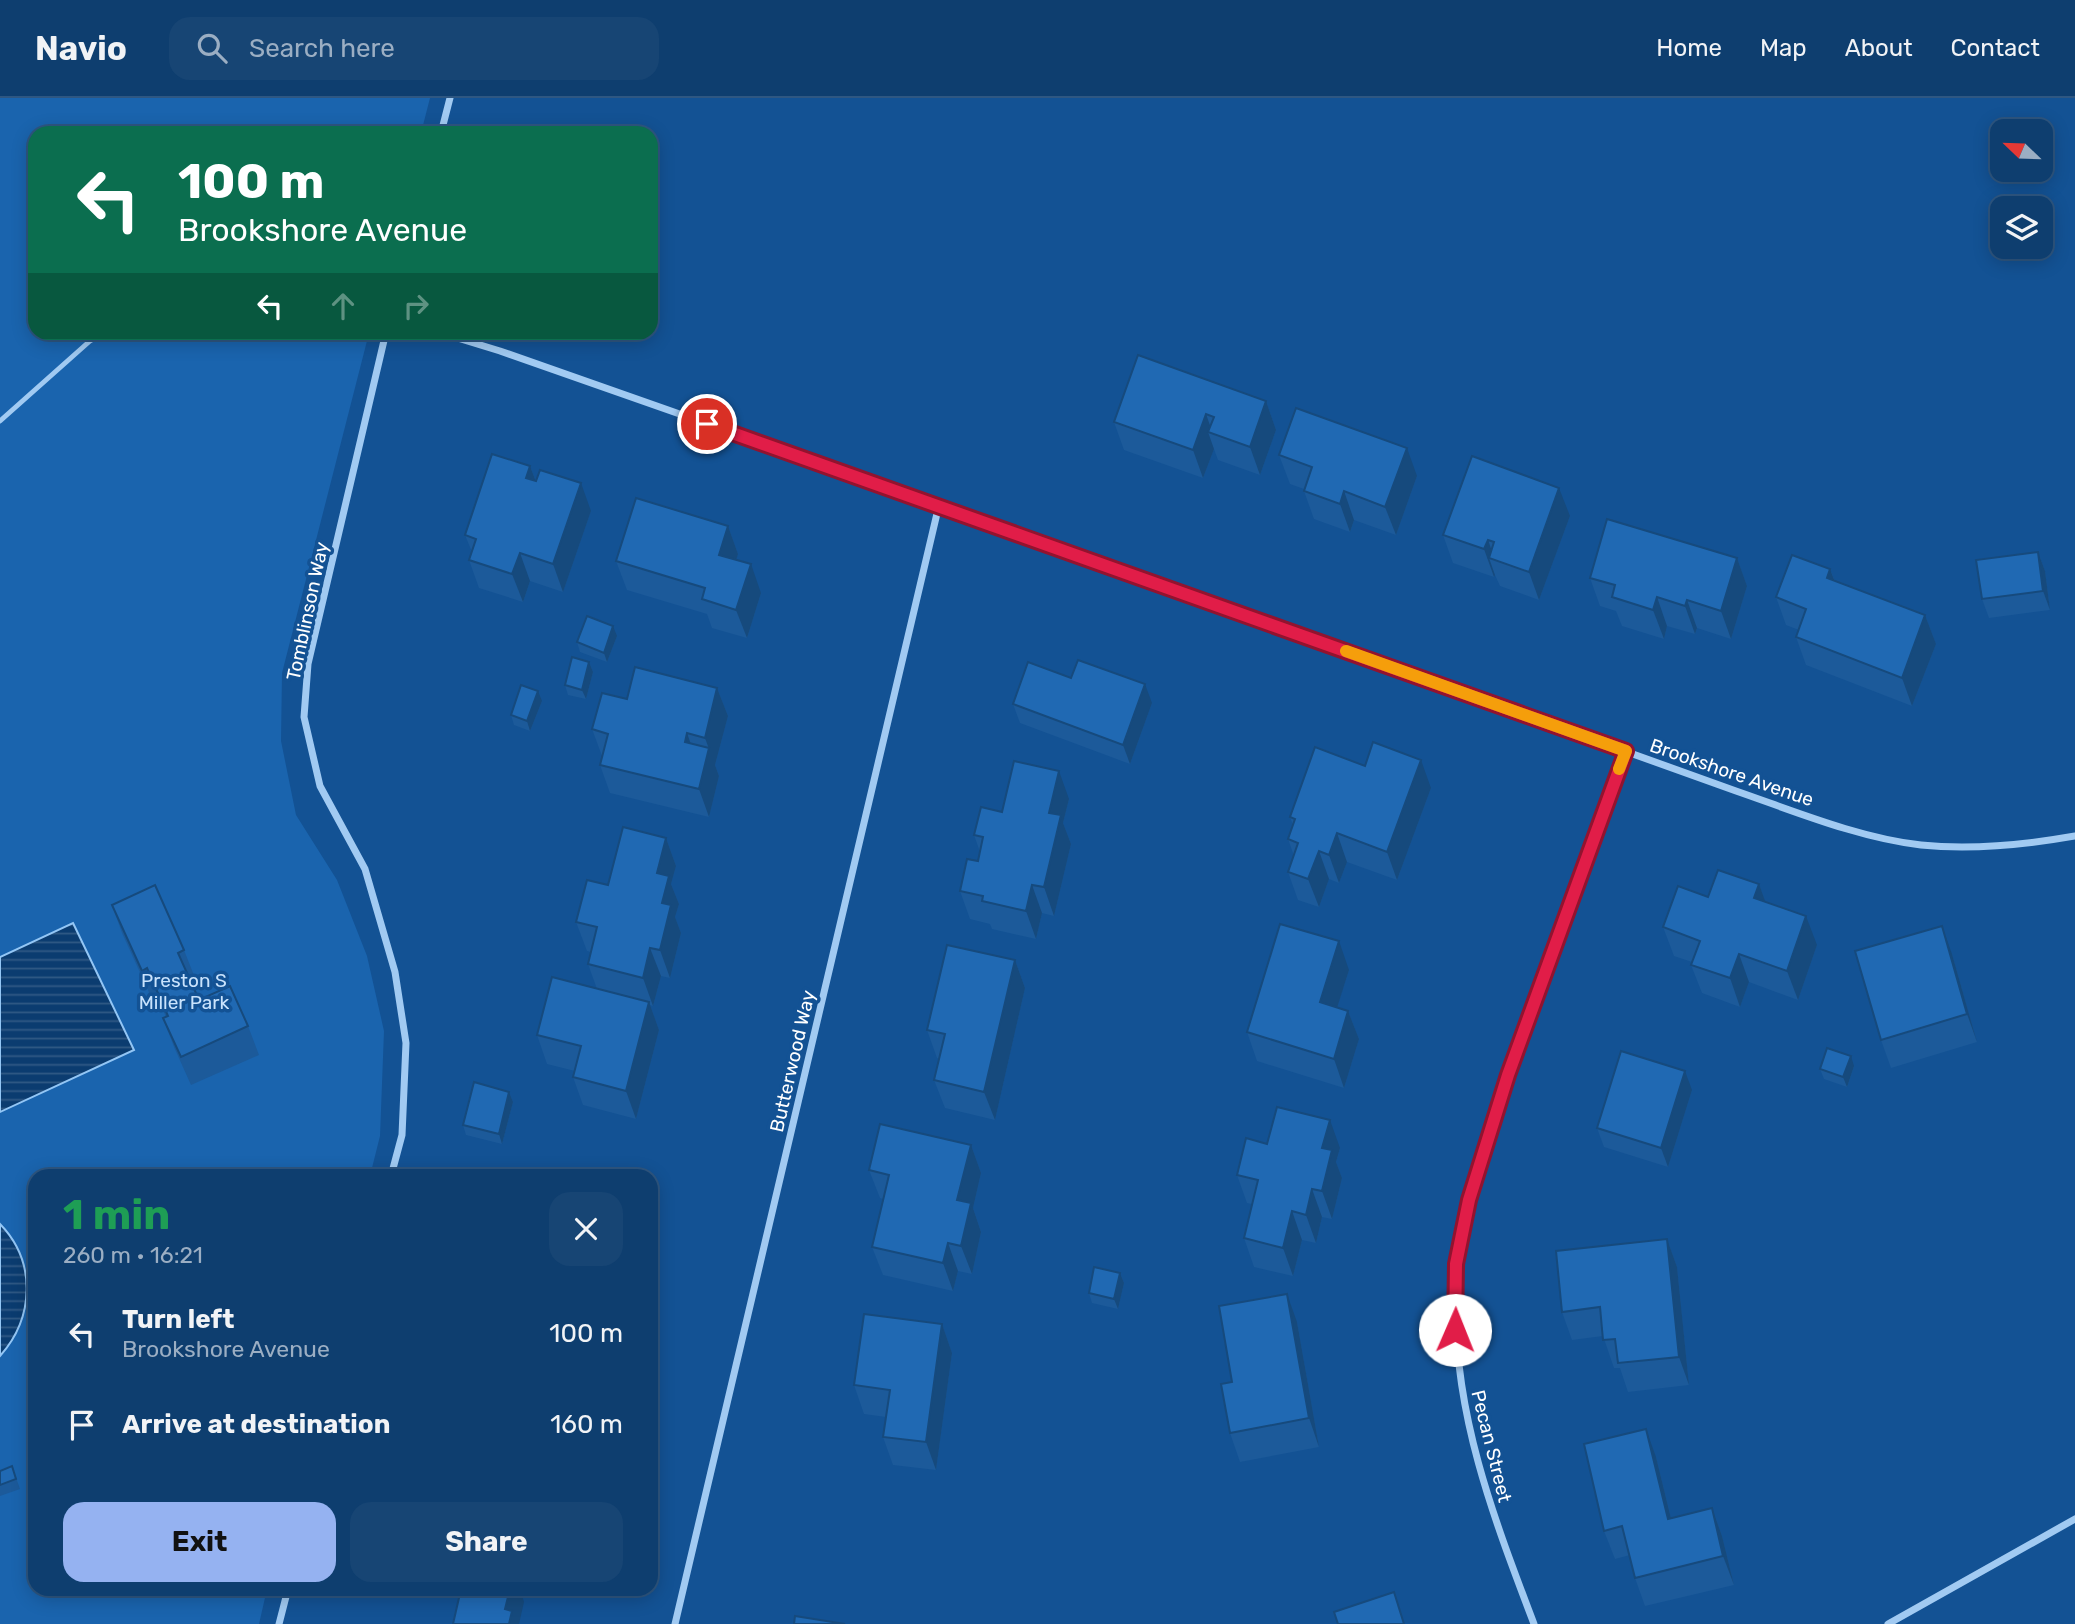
<!DOCTYPE html>
<meta charset="utf-8">
<style>
body{margin:0;font-family:Rubik,sans-serif;background:#174574;color:#f1f3f6;height:100vh;display:flex;flex-direction:column;font-size:26px;white-space:nowrap}
*{box-sizing:border-box;margin:0}
p{font-size:23px;color:#9baec3}
.icon{flex:none;width:38px;height:38px;fill:none;stroke:currentColor;stroke-width:2;stroke-linecap:round;stroke-linejoin:round}
.map{position:relative;flex:1;overflow:hidden}
.sheet{position:absolute;left:28px;top:1071px;width:630px;height:427px;display:flex;flex-direction:column;background:#0e3e6f;border-radius:21px;box-shadow:0 4px 18px #0003,0 0 0 2px #2e5782}
.sheet>*{flex:none}
.guide{position:absolute;left:28px;top:28px;width:630px;height:214px;border-radius:21px;box-shadow:0 4px 18px #0003,0 0 0 2px #2e5782;background:#0b6e4f;color:#fff;overflow:hidden}
.needle{width:46px;rotate:293deg}
.tools{position:absolute;left:1990px;top:21px;display:grid;gap:14px}
.tools a{display:grid;place-items:center;width:63px;height:63px;border-radius:14px;background:#0e3e6f;box-shadow:0 4px 18px #0003,0 0 0 2px #2e5782;font-size:35px}
.pin{position:absolute;display:grid;place-items:center;width:60px;height:60px;color:#fff;margin:-30px;border:4px solid #fff;border-radius:50%;box-shadow:0 2px 7px #0007}
.me{position:absolute;width:77px;margin:-38px;rotate:1deg;stroke-linejoin:round;filter:drop-shadow(0 0 5px #0008)}
.turn{display:flex;align-items:center;gap:24px;height:147px;padding:0 35px;font-size:32px}
.turn .icon{width:91px;height:91px;stroke-width:2.5}
.turn b{display:block;font-size:49px;line-height:60px}
.lanes{display:flex;align-items:center;height:66px;padding:0 35px;background:#0003;justify-content:center;gap:35px;direction:ltr}
.lanes .off{opacity:.35}
.round{display:grid;place-items:center;flex:none;width:74px;height:74px;border-radius:21px;background:#174574}
.headline{display:flex;align-items:center;justify-content:space-between;height:119px;padding:0 35px}
h1{font-size:42px;font-weight:700;line-height:52px;color:#1e9e55}
.button{display:flex;gap:14px;margin-top:auto;padding:14px 35px}
.button a{flex:1;height:80px;border-radius:21px;background:#95b2f1;color:#111;font-size:28px;font-weight:700;line-height:80px;text-align:center}
.button a+a{background:#174574;color:#f1f3f6}
ul{padding:0;list-style:none}
li{display:flex;align-items:center;gap:21px;height:91px;padding:0 35px}
li div{flex:1}
li b{display:block;font-size:26px}
li em{font-style:normal}
header{display:flex;align-items:center;gap:42px;box-sizing:border-box;height:98px;padding:0 35px;background:#0e3e6f;border-bottom:2px solid #2e5782}
header strong{font-size:33px}
nav{display:flex;gap:38px;margin-inline-start:auto;font-size:24px}
.search{width:490px;height:63px;background:#174574;display:flex;align-items:center;gap:18px;box-sizing:border-box;padding:0 24px;border-radius:21px;color:#9baec3;font-size:26px}
.map>svg:first-child{display:block}
</style>
<header>
<strong>Navio</strong>
<div class="search"><svg class="icon" aria-label="search" viewBox="0 0 24 24"><circle cx="10" cy="10" r="6"/><path d="M15 15l6 6"/></svg>Search here</div>
<nav><a>Home</a><a>Map</a><a>About</a><a>Contact</a></nav>
</header>
<div class="map">
<svg width="2075" height="1526" viewBox="0 0 2075 1526">
<defs>
<pattern id="water-rules" width="6" height="5" patternUnits="userSpaceOnUse" patternTransform="scale(1.75)"><rect width="6" height="5" fill="#0b3c70"/><path d="M0 2.5h6" fill="none" stroke="#305985"/></pattern>
</defs>
<rect width="100%" height="100%" fill="#135294"/>
<path fill="#1a64ae" d="M 0,0 L 430,0 L 421,35 L 35,35 L 35,234 L 369,235 L 282,575 L 281,643 L 296,717 L 337,782 L 367,858 L 384,933 L 380,1038 L 370,1078 L 35,1078 L 35,1491 L 267,1491 L 259,1526 L 0,1526 Z"/>
<g fill="url(#water-rules)" stroke="#93c6f5" stroke-width="2">
<path d="M 73,825 L 134,952 L 0,1014 L 0,859 Z"/>
<path d="M 0,1126 C 37,1164 34,1220 0,1258 Z"/>
</g>
<g fill="none" stroke-linecap="round" stroke-linejoin="round">
<g stroke="#a1caf2" stroke-width="5">
<path d="M 308,234 L 325,239 L 339,234"/>
<path d="M 91,242 L 118,234"/>
<path d="M 0,323 L 91,242 L 96,234"/>
</g>
<g stroke="#a1caf2" stroke-width="7">
<path d="M 441,35 L 450,0"/>
<path d="M 386,234 L 308,566 L 304,619 L 320,688 L 365,771 L 395,874 L 406,945 L 402,1037 L 391,1078"/>
<path d="M 438,234 L 500,253 L 939,407 L 1736,693 C 1794,713 1859,740 1921,747 C 1972,752 2024,747 2075,738"/>
<path d="M 279,1526 L 288,1491"/>
<path d="M 675,1526 L 939,407"/>
<path d="M 1534,1526 C 1495,1423 1454,1318 1456,1206 C 1456,1192 1455,1177 1457,1163 C 1463,1121 1475,1080 1488,1039 L 1626,653"/>
<path d="M 1888,1526 L 2075,1421"/>
</g>
</g>
<g fill="#1c5a9a">
<path d="M 1266,303 L 1276,332 L 1260,377 L 1218,362 L 1214,351 L 1203,380 L 1124,352 L 1114,324 Z"/>
<path d="M 1279,357 L 1417,378 L 1396,437 L 1354,422 L 1350,434 L 1314,421 L 1304,393 L 1304,391 L 1290,386 Z"/>
<path d="M 530,368 L 536,383 L 591,413 L 563,494 L 530,483 L 523,504 L 479,490 L 469,462 L 472,454 L 465,437 Z"/>
<path d="M 1570,418 L 1539,502 L 1500,488 L 1495,477 L 1494,479 L 1453,465 L 1443,437 Z"/>
<path d="M 728,428 L 738,456 L 736,462 L 761,495 L 747,540 L 712,530 L 707,516 L 627,492 L 616,463 Z"/>
<path d="M 2038,454 L 2045,473 L 2050,512 L 1989,520 L 1982,501 Z"/>
<path d="M 1737,460 L 1747,488 L 1731,541 L 1697,530 L 1695,536 L 1667,528 L 1664,541 L 1622,528 L 1616,513 L 1600,508 L 1590,480 Z"/>
<path d="M 1830,471 L 1835,483 L 1925,517 L 1936,546 L 1912,608 L 1806,567 L 1796,539 L 1799,532 L 1786,527 L 1776,499 Z"/>
<path d="M 617,538 L 607,564 L 580,554 L 577,544 Z"/>
<path d="M 589,564 L 593,574 L 586,601 L 568,597 L 565,587 Z"/>
<path d="M 717,590 L 728,618 L 715,667 L 719,678 L 709,719 L 610,695 L 600,667 L 602,658 L 592,631 L 627,601 Z"/>
<path d="M 542,603 L 530,633 L 514,627 L 511,617 Z"/>
<path d="M 1152,605 L 1130,666 L 1020,625 L 1013,606 Z"/>
<path d="M 1365,668 L 1431,690 L 1397,782 L 1347,764 L 1339,785 L 1329,781 L 1319,809 L 1298,802 L 1288,774 L 1294,758 L 1288,741 L 1293,727 L 1290,719 Z"/>
<path d="M 1069,701 L 1063,725 L 1071,746 L 1054,818 L 1042,815 L 1036,841 L 992,831 L 990,826 L 970,821 L 960,793 L 978,763 L 980,754 L 974,737 L 1002,714 Z"/>
<path d="M 666,740 L 676,768 L 671,786 L 679,806 L 675,819 L 681,835 L 670,880 L 661,878 L 653,908 L 650,907 L 659,932 L 636,1021 L 583,1007 L 573,979 L 575,973 L 547,966 L 537,937 L 597,891 L 588,866 L 591,854 L 587,853 L 576,824 L 608,787 Z"/>
<path d="M 1759,786 L 1765,804 L 1817,847 L 1798,902 L 1749,884 L 1740,909 L 1702,895 L 1691,867 L 1692,864 L 1674,858 L 1663,829 L 1708,799 Z"/>
<path d="M 112,807 L 184,852 L 195,880 L 190,882 L 199,902 L 248,928 L 259,957 L 191,987 L 174,949 L 163,920 L 166,919 L 157,899 L 152,901 L 122,835 Z"/>
<path d="M 1952,856 L 1977,944 L 1891,970 L 1881,942 Z"/>
<path d="M 1015,862 L 1025,890 L 995,1022 L 945,1010 L 934,982 L 940,961 L 937,960 L 927,932 Z"/>
<path d="M 1349,872 L 1337,909 L 1348,913 L 1359,941 L 1344,990 L 1257,963 L 1247,934 Z"/>
<path d="M 1854,968 L 1847,989 L 1824,981 L 1820,971 Z"/>
<path d="M 1692,992 L 1668,1069 L 1604,1049 L 1597,1030 Z"/>
<path d="M 509,994 L 513,1004 L 502,1046 L 466,1037 L 463,1027 Z"/>
<path d="M 1267,1046 L 1340,1050 L 1336,1064 L 1342,1080 L 1332,1121 L 1322,1119 L 1316,1145 L 1302,1142 L 1293,1178 L 1254,1169 L 1244,1140 L 1252,1106 L 1247,1105 L 1237,1077 Z"/>
<path d="M 971,1047 L 981,1075 L 973,1110 L 981,1134 L 972,1176 L 958,1173 L 953,1193 L 883,1177 L 872,1149 L 883,1101 L 880,1100 L 869,1072 Z"/>
<path d="M 1667,1141 L 1677,1169 L 1689,1287 L 1628,1294 L 1620,1270 L 1614,1270 L 1603,1238 L 1572,1242 L 1562,1214 Z"/>
<path d="M 1120,1175 L 1124,1185 L 1118,1211 L 1092,1205 L 1089,1195 Z"/>
<path d="M 1297,1224 L 1319,1349 L 1240,1364 L 1230,1335 L 1232,1284 Z"/>
<path d="M 942,1226 L 952,1255 L 936,1372 L 893,1367 L 883,1339 L 886,1319 L 864,1316 L 854,1287 Z"/>
<path d="M 1656,1359 L 1671,1420 L 1712,1410 L 1722,1438 L 1734,1487 L 1645,1508 L 1635,1480 L 1630,1457 L 1615,1461 L 1604,1433 Z"/>
<path d="M 12,1368 L 20,1391 L 0,1398 L 0,1373 Z"/>
</g>
<g fill="#164a7d">
<path d="M 1266,303 L 1276,332 L 1260,377 L 1250,349 Z"/>
<path d="M 1206,316 L 1213,336 L 1208,334 L 1214,351 L 1203,380 L 1193,352 Z"/>
<path d="M 1407,350 L 1417,378 L 1396,437 L 1385,409 Z"/>
<path d="M 530,368 L 541,397 L 526,380 Z"/>
<path d="M 581,385 L 591,413 L 563,494 L 553,466 Z"/>
<path d="M 1559,390 L 1570,418 L 1539,502 L 1529,474 Z"/>
<path d="M 1344,393 L 1354,422 L 1350,434 L 1340,406 Z"/>
<path d="M 728,428 L 738,456 L 729,485 L 719,457 Z"/>
<path d="M 1488,442 L 1495,462 L 1489,460 L 1495,477 L 1494,479 L 1484,451 Z"/>
<path d="M 2038,454 L 2045,473 L 2050,512 L 2043,493 Z"/>
<path d="M 520,455 L 530,483 L 523,504 L 512,476 Z"/>
<path d="M 1737,460 L 1747,488 L 1731,541 L 1721,513 Z"/>
<path d="M 751,466 L 761,495 L 747,540 L 736,512 Z"/>
<path d="M 1830,471 L 1841,500 L 1827,480 Z"/>
<path d="M 1657,499 L 1667,528 L 1664,541 L 1653,512 Z"/>
<path d="M 1687,502 L 1697,530 L 1695,536 L 1685,508 Z"/>
<path d="M 1925,517 L 1936,546 L 1912,608 L 1902,580 Z"/>
<path d="M 613,528 L 617,538 L 607,564 L 604,555 Z"/>
<path d="M 589,564 L 593,574 L 586,601 L 582,592 Z"/>
<path d="M 1145,586 L 1152,605 L 1130,666 L 1123,647 Z"/>
<path d="M 717,590 L 728,618 L 715,667 L 719,678 L 709,719 L 699,691 L 709,651 L 705,640 Z"/>
<path d="M 538,593 L 542,603 L 530,633 L 527,623 Z"/>
<path d="M 687,635 L 697,664 L 685,644 Z"/>
<path d="M 1421,662 L 1431,690 L 1397,782 L 1387,754 Z"/>
<path d="M 1059,673 L 1069,701 L 1063,725 L 1071,746 L 1054,818 L 1044,789 L 1049,715 Z"/>
<path d="M 1337,735 L 1347,764 L 1339,785 L 1329,757 Z"/>
<path d="M 666,740 L 676,768 L 671,786 L 679,806 L 675,819 L 681,835 L 670,880 L 660,852 L 662,805 L 657,775 Z"/>
<path d="M 1319,753 L 1329,781 L 1319,809 L 1308,781 Z"/>
<path d="M 1759,786 L 1769,814 L 1754,800 Z"/>
<path d="M 1032,787 L 1042,815 L 1036,841 L 1026,813 Z"/>
<path d="M 1806,818 L 1817,847 L 1798,902 L 1787,873 Z"/>
<path d="M 1942,828 L 1952,856 L 1977,944 L 1967,916 Z"/>
<path d="M 1339,843 L 1349,872 L 1330,932 L 1320,904 Z"/>
<path d="M 650,850 L 661,878 L 653,908 L 643,880 Z"/>
<path d="M 1739,856 L 1749,884 L 1740,909 L 1730,880 Z"/>
<path d="M 1015,862 L 1025,890 L 995,1022 L 984,994 Z"/>
<path d="M 649,904 L 659,932 L 636,1021 L 626,993 Z"/>
<path d="M 1348,913 L 1359,941 L 1344,990 L 1334,961 Z"/>
<path d="M 1851,958 L 1854,968 L 1847,989 L 1843,979 Z"/>
<path d="M 1685,973 L 1692,992 L 1668,1069 L 1661,1050 Z"/>
<path d="M 509,994 L 513,1004 L 502,1046 L 499,1036 Z"/>
<path d="M 1330,1022 L 1340,1050 L 1336,1064 L 1342,1080 L 1332,1121 L 1322,1093 L 1322,1050 Z"/>
<path d="M 971,1047 L 981,1075 L 973,1110 L 981,1134 L 972,1176 L 961,1148 L 957,1102 Z"/>
<path d="M 1312,1091 L 1322,1119 L 1316,1145 L 1306,1117 Z"/>
<path d="M 1292,1113 L 1302,1142 L 1293,1178 L 1283,1150 Z"/>
<path d="M 1667,1141 L 1677,1169 L 1689,1287 L 1679,1259 Z"/>
<path d="M 948,1145 L 958,1173 L 953,1193 L 943,1165 Z"/>
<path d="M 1120,1175 L 1124,1185 L 1118,1211 L 1114,1201 Z"/>
<path d="M 1287,1196 L 1297,1224 L 1319,1349 L 1309,1320 Z"/>
<path d="M 942,1226 L 952,1255 L 936,1372 L 926,1344 Z"/>
<path d="M 1646,1331 L 1656,1359 L 1678,1449 L 1668,1421 Z"/>
<path d="M 1712,1410 L 1722,1438 L 1734,1487 L 1723,1458 Z"/>
<path d="M 510,1491 L 520,1491 L 524,1504 L 519,1526 L 509,1526 L 505,1511 Z"/>
</g>
<g fill="#2069b3" stroke="#164a7d" stroke-width="2">
<path d="M 1138,257 L 1266,303 L 1250,349 L 1208,334 L 1214,319 L 1206,316 L 1193,352 L 1114,324 Z"/>
<path d="M 1296,310 L 1407,350 L 1385,409 L 1344,393 L 1340,406 L 1304,393 L 1312,369 L 1279,357 Z"/>
<path d="M 492,356 L 530,368 L 526,380 L 536,383 L 540,372 L 581,385 L 553,466 L 520,455 L 512,476 L 469,462 L 476,441 L 465,437 Z"/>
<path d="M 1472,358 L 1559,390 L 1529,474 L 1489,460 L 1494,444 L 1488,442 L 1484,451 L 1443,437 Z"/>
<path d="M 636,400 L 728,428 L 719,457 L 751,466 L 736,512 L 702,501 L 705,490 L 616,463 Z"/>
<path d="M 1607,421 L 1737,460 L 1721,513 L 1687,502 L 1685,508 L 1657,499 L 1653,512 L 1612,499 L 1615,487 L 1590,480 Z"/>
<path d="M 2038,454 L 2043,493 L 1982,501 L 1976,462 Z"/>
<path d="M 1792,457 L 1830,471 L 1827,480 L 1925,517 L 1902,580 L 1796,539 L 1806,511 L 1776,499 Z"/>
<path d="M 587,518 L 613,528 L 604,555 L 577,544 Z"/>
<path d="M 572,559 L 589,564 L 582,592 L 565,587 Z"/>
<path d="M 1078,562 L 1145,586 L 1123,647 L 1013,606 L 1028,564 L 1071,580 Z"/>
<path d="M 635,569 L 717,590 L 705,640 L 687,635 L 685,644 L 709,650 L 699,691 L 600,667 L 608,636 L 592,631 L 602,595 L 627,601 Z"/>
<path d="M 521,587 L 538,593 L 527,623 L 511,617 Z"/>
<path d="M 1373,644 L 1421,662 L 1387,754 L 1337,735 L 1329,757 L 1319,753 L 1308,781 L 1288,774 L 1298,745 L 1288,741 L 1295,721 L 1290,719 L 1315,649 L 1365,668 Z"/>
<path d="M 1014,663 L 1059,673 L 1049,715 L 1061,717 L 1044,789 L 1032,787 L 1026,813 L 982,803 L 983,798 L 960,793 L 967,761 L 978,763 L 983,739 L 974,737 L 981,709 L 1002,714 Z"/>
<path d="M 623,729 L 666,740 L 657,775 L 669,778 L 662,805 L 671,807 L 660,852 L 650,850 L 643,880 L 588,866 L 597,829 L 576,824 L 587,782 L 608,787 Z"/>
<path d="M 1718,772 L 1759,786 L 1754,800 L 1806,818 L 1787,873 L 1739,856 L 1730,880 L 1691,867 L 1700,843 L 1663,829 L 1678,788 L 1708,799 Z"/>
<path d="M 155,787 L 184,852 L 178,855 L 199,902 L 230,888 L 248,928 L 181,959 L 163,920 L 168,918 L 147,870 L 142,873 L 112,807 Z"/>
<path d="M 1280,826 L 1339,843 L 1320,904 L 1348,913 L 1334,961 L 1247,934 Z"/>
<path d="M 1942,828 L 1967,916 L 1881,942 L 1855,853 Z"/>
<path d="M 947,847 L 1015,862 L 984,994 L 934,982 L 945,936 L 927,932 Z"/>
<path d="M 552,879 L 649,904 L 626,993 L 573,979 L 581,948 L 537,937 Z"/>
<path d="M 1827,950 L 1851,958 L 1843,979 L 1820,971 Z"/>
<path d="M 1621,953 L 1685,973 L 1661,1050 L 1597,1030 Z"/>
<path d="M 474,984 L 509,994 L 499,1036 L 463,1027 Z"/>
<path d="M 1277,1009 L 1330,1022 L 1322,1050 L 1332,1052 L 1322,1093 L 1312,1091 L 1306,1117 L 1292,1113 L 1283,1150 L 1244,1140 L 1258,1082 L 1237,1077 L 1246,1040 L 1267,1046 Z"/>
<path d="M 880,1026 L 971,1047 L 957,1102 L 971,1105 L 961,1148 L 948,1145 L 943,1165 L 872,1149 L 889,1077 L 869,1072 Z"/>
<path d="M 1667,1141 L 1679,1259 L 1618,1265 L 1615,1241 L 1603,1242 L 1600,1209 L 1562,1214 L 1556,1153 Z"/>
<path d="M 1094,1169 L 1120,1175 L 1114,1201 L 1089,1195 Z"/>
<path d="M 1287,1196 L 1309,1320 L 1230,1335 L 1221,1286 L 1232,1284 L 1219,1208 Z"/>
<path d="M 864,1216 L 942,1226 L 926,1344 L 883,1339 L 890,1292 L 854,1287 Z"/>
<path d="M 1646,1331 L 1668,1421 L 1712,1410 L 1723,1458 L 1635,1480 L 1622,1428 L 1604,1433 L 1584,1346 Z"/>
<path d="M 12,1368 L 16,1381 L 0,1387 L 0,1373 Z"/>
<path d="M 461,1491 L 510,1491 L 505,1511 L 512,1513 L 509,1526 L 453,1526 Z"/>
<path d="M 1394,1494 L 1404,1526 L 1338,1526 L 1334,1514 Z"/>
<path d="M 795,1518 L 845,1526 L 794,1526 Z"/>
</g>
<g fill="none" stroke-linecap="round" stroke-linejoin="round">
<defs>
<path id="route" d="M 707,326 L 1626,653 L 1508,977 L 1469,1102 L 1456,1166 L 1455,1232"/>
</defs>
<use href="#route" stroke="#92132f" stroke-width="18"/>
<use href="#route" stroke="#e11d48" stroke-width="12"/>
<path stroke="#f59e0b" stroke-width="12" d="M 1346,553 L 1626,653 L 1619,671"/>
</g>
<g text-anchor="middle" stroke-width="7" stroke-linejoin="round" paint-order="stroke">
<g font-size="19" fill="#fff" stroke="#135294">
<text transform="translate(307 513) rotate(-78)" y="7">Tomblinson Way</text>
<text transform="translate(1732 674) rotate(19)" y="7">Brookshore Avenue</text>
<text transform="translate(792 963) rotate(-77)" y="7">Butterwood Way</text>
<text transform="translate(1492 1348) rotate(76)" y="7">Pecan Street</text>
</g>
<g font-size="19" fill="#c9e3fd" stroke="#135294">
<text x="184" y="889">Preston S<tspan x="184" dy="22">Miller Park</tspan></text>
</g>
</g>
</svg>
<div class="tools">
<a><svg class="needle" viewBox="-14 -14 28 28"><path d="M0-13l5 13h-10z" fill="#e53935"/><path d="M0 13l5-13h-10z" fill="#9baec3"/></svg></a>
<a><svg class="icon" aria-label="layers" viewBox="0 0 24 24"><path d="M12 4l9 5-9 5-9-5zM3 14l9 5 9-5"/></svg></a>
</div>
<div class="pin" style="left:707px;top:326px;background:#d93025"><svg class="icon" aria-label="arrive" viewBox="0 0 24 24"><path d="M6 21V4h12l-3 4 3 4H6"/></svg></div>
<svg class="me" style="left:1455px;top:1232px" viewBox="-20 -20 40 40"><circle r="19" fill="#fff"/><path d="M0-13L10 11 0 6-10 11z" fill="#e11d48"/></svg>
<div class="guide">
<div class="turn"><svg class="icon" aria-label="left" viewBox="0 0 24 24"><path d="M17 20v-9H6M10 6l-5 5 5 5"/></svg><div><b>100 m</b>Brookshore Avenue</div></div>
<div class="lanes"><svg class="icon" aria-label="left" viewBox="0 0 24 24"><path d="M17 20v-9H6M10 6l-5 5 5 5"/></svg><svg class="icon off" aria-label="ahead" viewBox="0 0 24 24"><path d="M12 20V5M6 11l6-6 6 6"/></svg><svg class="icon off" aria-label="right" viewBox="0 0 24 24"><path d="M7 20v-9h11M14 6l5 5-5 5"/></svg></div>
</div>
<section class="sheet">
<div class="headline"><div><h1>1 min</h1><p>260 m · 16:21</p></div><a class="round"><svg class="icon" aria-label="close" viewBox="0 0 24 24"><path d="M6 6l12 12M18 6L6 18"/></svg></a></div>
<ul>
<li><svg class="icon" aria-label="left" viewBox="0 0 24 24"><path d="M17 20v-9H6M10 6l-5 5 5 5"/></svg><div><b>Turn left</b><p>Brookshore Avenue</p></div><em>100 m</em></li>
<li><svg class="icon" aria-label="arrive" viewBox="0 0 24 24"><path d="M6 21V4h12l-3 4 3 4H6"/></svg><div><b>Arrive at destination</b></div><em>160 m</em></li>
</ul>
<div class="button"><a>Exit</a><a>Share</a></div>
</section>
</div>
